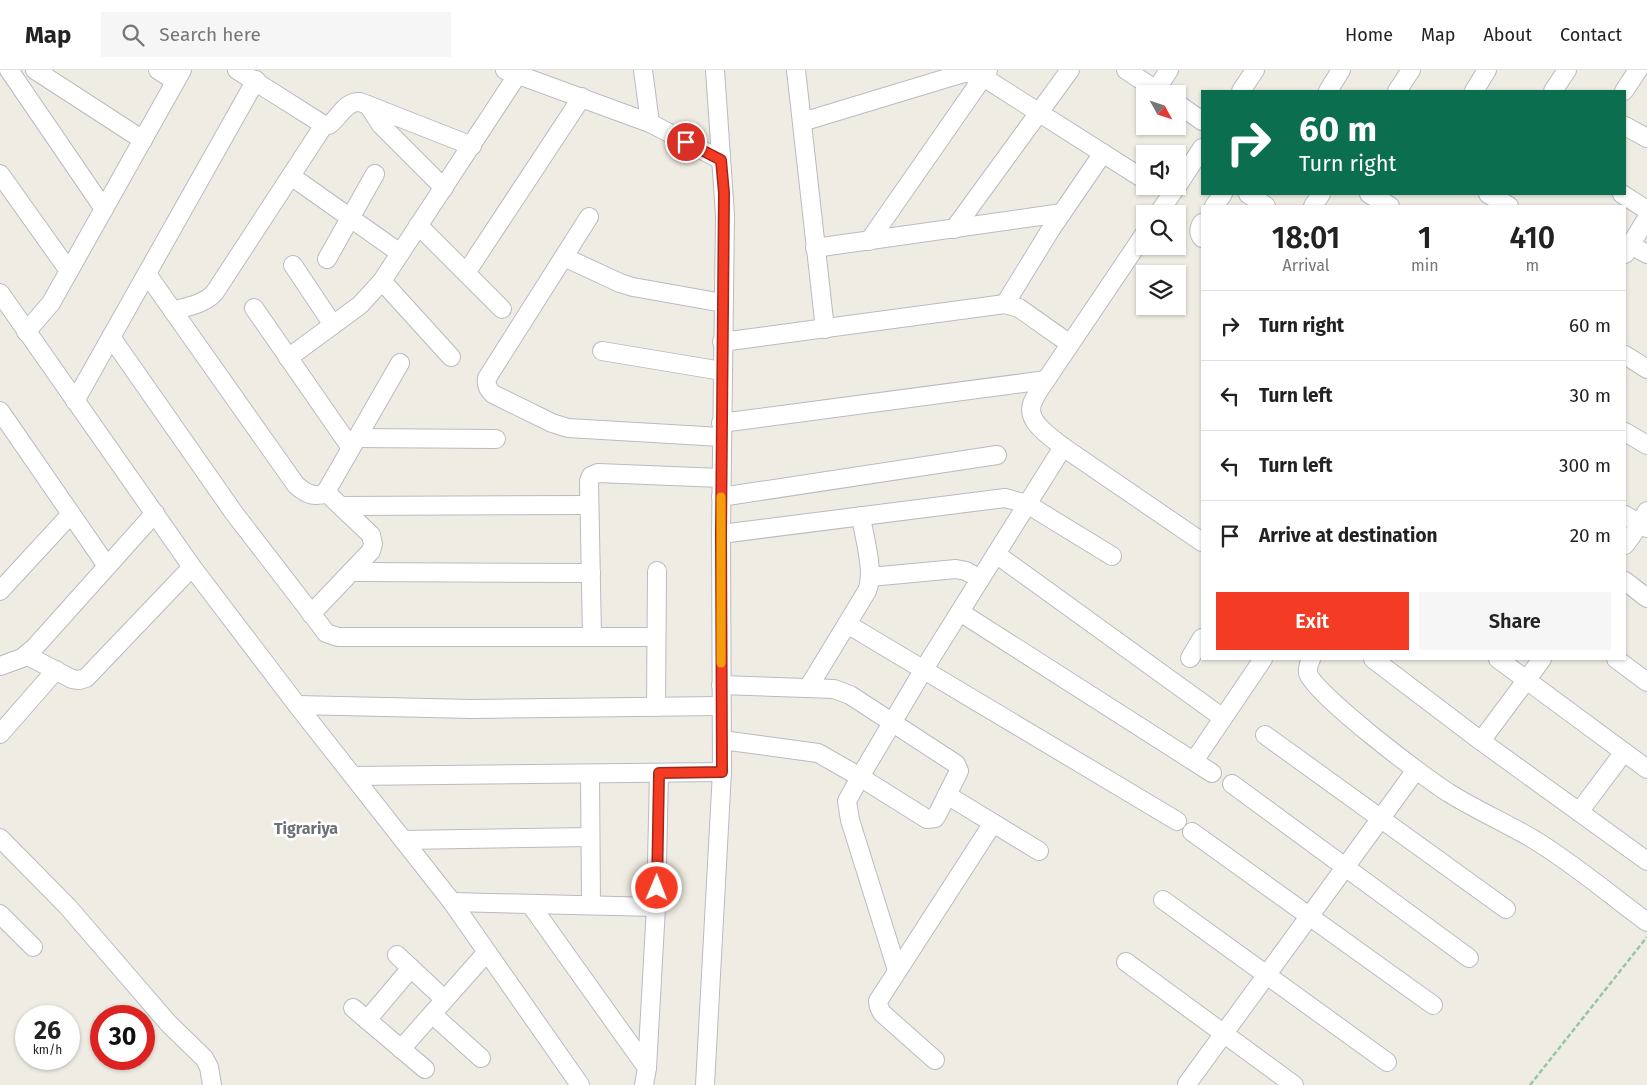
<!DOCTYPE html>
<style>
body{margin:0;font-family:"Fira Sans",sans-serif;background:#f6f6f6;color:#222;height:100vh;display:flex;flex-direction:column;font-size:19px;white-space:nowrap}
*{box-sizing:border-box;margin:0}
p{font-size:16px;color:#767676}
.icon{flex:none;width:28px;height:28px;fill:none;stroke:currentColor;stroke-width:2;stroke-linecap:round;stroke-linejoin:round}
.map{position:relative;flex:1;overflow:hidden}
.panel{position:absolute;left:1201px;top:135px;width:425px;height:455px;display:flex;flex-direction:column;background:#fff;border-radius:0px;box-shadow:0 1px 4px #0004}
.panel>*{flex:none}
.hud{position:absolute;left:1201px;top:20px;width:425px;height:105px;border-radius:0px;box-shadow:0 1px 4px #0004;background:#0b6e4f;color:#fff;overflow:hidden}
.needle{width:32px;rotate:130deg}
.tools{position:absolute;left:1136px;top:15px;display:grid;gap:10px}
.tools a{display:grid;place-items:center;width:50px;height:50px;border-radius:0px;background:#fff;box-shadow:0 1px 4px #0004;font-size:25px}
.speed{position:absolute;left:15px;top:935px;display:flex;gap:10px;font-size:25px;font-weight:700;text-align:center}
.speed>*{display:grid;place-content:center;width:65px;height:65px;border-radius:50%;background:#fff;box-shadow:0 1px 4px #0004;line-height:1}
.speed small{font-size:12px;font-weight:400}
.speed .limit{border:8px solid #d22;background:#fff;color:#111}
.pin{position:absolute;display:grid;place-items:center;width:42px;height:42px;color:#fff;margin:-21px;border:2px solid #fff;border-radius:50%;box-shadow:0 1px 5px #0007}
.me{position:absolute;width:55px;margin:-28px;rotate:1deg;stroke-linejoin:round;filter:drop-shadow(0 0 4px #0008)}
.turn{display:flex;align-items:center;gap:18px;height:105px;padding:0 15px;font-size:22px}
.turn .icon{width:65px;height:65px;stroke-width:2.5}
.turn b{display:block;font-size:35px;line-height:42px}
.eta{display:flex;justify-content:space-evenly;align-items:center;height:85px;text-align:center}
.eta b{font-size:30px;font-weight:600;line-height:35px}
.button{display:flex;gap:10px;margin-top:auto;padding:10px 15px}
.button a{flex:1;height:58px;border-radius:0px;background:#f43b24;color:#fff;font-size:20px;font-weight:600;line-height:58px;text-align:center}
.button a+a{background:#f6f6f6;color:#222}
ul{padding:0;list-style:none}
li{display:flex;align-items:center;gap:15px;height:70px;padding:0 15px;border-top:1px solid #e0e0e0}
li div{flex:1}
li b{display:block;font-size:19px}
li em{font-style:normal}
header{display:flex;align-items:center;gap:30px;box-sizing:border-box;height:70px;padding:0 25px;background:#fff;border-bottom:1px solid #e0e0e0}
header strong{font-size:24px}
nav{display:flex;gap:28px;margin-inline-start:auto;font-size:18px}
.search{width:350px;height:45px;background:#f6f6f6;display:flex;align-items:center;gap:12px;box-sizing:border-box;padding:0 18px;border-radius:0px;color:#767676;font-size:19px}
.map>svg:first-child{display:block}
</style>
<header>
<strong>Map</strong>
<div class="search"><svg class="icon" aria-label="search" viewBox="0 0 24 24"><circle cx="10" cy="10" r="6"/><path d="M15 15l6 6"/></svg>Search here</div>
<nav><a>Home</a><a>Map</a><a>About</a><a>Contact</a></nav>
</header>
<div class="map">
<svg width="1647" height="1015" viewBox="0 0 1647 1015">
<rect width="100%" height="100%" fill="#efede3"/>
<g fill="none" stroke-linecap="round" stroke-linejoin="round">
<defs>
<g id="minor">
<path d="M 9,0 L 104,139"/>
<path d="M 35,0 L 143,70"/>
<path d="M 158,0 L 175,11"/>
<path d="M 237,0 L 324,55 L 329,55 C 340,47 345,31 360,32 L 472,76"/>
<path d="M 505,0 L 650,53 L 721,90"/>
<path d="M 643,0 L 650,53"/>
<path d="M 796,0 L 825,259"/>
<path d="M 1126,0 L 1162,24"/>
<path d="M 1156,20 L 1169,0"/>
<path d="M 1241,21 L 1255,0"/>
<path d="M 1328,21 L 1341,0"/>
<path d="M 1397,21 L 1411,0"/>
<path d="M 1474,21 L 1487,0"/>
<path d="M 1553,21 L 1567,0"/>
<path d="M 1624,21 L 1638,0"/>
<path d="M 1178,34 L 1202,51"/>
<path d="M 368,35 L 381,55 L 444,118"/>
<path d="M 802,52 L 964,3 L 975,4 L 983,7 L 1145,110"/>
<path d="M 1625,56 L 1647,68"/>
<path d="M 0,104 L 69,201"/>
<path d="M 291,106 L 400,183"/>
<path d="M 1178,115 L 1202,78"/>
<path d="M 1248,124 L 1266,136"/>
<path d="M 1369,124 L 1390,136"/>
<path d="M 1488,124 L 1509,136"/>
<path d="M 1622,124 L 1647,140"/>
<path d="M 1214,136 L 1223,124"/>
<path d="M 1313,136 L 1321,124"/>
<path d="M 1158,144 L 1177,116"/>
<path d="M 589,147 L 487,308 C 486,316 488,319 493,324 L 552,353 L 568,358 L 721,367"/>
<path d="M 1202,153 C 1199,158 1198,163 1202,168"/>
<path d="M 418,155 L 502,239"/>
<path d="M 954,159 L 1070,0"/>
<path d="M 1145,163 L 1046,310 C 1041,317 1035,326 1032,334 C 1026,352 1051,367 1063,377 L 1202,472"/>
<path d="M 869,171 L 988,0"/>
<path d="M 1631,175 L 1647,184"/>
<path d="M 815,178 L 1062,143"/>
<path d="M 1625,184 L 1647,148"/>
<path d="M 564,187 L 620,213 L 633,217 L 723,233"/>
<path d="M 327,189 L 375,104"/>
<path d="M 293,195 L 333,255"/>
<path d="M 466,203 L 582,27"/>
<path d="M 147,204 L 296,415 C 307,425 314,427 328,423"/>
<path d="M 382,211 L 451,287"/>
<path d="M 0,223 L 192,497 L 297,635 L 452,832 L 580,1015"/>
<path d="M 1005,234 L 1051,159 L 1103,83"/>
<path d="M 254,238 L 351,378"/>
<path d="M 173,241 C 189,236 205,234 215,222 L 324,55"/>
<path d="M 26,262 L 51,233 L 182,0"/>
<path d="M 111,267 L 234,443 L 321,556 L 326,563 L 338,567 L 656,567"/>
<path d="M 722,272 L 1005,234 L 1019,238 L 1070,274"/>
<path d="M 602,281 L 722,301"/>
<path d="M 1625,285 L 1647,299"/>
<path d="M 288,288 L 360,235 L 382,211 L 518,4"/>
<path d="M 75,331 L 256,10"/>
<path d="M 0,341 L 107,496"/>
<path d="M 721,353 L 1046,310"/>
<path d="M 1625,362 L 1647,375"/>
<path d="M 356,368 L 496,369"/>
<path d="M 721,427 L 997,385"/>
<path d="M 341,436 L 589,435"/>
<path d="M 1625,445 L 1647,458"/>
<path d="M 721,464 L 1005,428 L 1027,434 L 1112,486"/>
<path d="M 1625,475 L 1640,454 L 1647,441"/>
<path d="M 996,484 L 1223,648"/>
<path d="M 351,502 L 591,503"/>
<path d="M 870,507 L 956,499 L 966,501 L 980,509"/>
<path d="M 1625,511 L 1647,528"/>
<path d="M 0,521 L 71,444"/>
<path d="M 960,542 L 1212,703"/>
<path d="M 311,544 L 371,481 L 373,474 L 371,465 L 330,426 L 327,420 L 400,293"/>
<path d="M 847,554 L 1177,751"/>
<path d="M 592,567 L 589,411 L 591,406 L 598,403 L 721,408"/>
<path d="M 26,585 L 72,609 L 79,610 L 86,608 L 192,497"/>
<path d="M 1190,588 L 1202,568"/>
<path d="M 1311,589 C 1309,594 1307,598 1308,603 C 1313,623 1427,710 1449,723 C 1476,740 1506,753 1533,769 C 1573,793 1609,824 1647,852"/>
<path d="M 1373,589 L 1481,671 L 1647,791"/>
<path d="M 1498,589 L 1647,699"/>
<path d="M 1616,589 L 1647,612"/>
<path d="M 0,596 L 22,588 L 35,577 L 155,443"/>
<path d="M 721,615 L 834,619 L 850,625 L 956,694 L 959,701 L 937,745 L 935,748 L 927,749 L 860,707 L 818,683 L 722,670"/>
<path d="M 808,618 L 867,521 C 875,501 864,468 861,446"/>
<path d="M 297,635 L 472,639 L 721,636"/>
<path d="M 656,637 L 657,501"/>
<path d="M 0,664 L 56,600"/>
<path d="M 1265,665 L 1506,839"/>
<path d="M 1481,671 L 1542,589"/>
<path d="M 1194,691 L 1263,589"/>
<path d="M 590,704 L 591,835"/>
<path d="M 353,706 L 722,702"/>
<path d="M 1232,714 L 1469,888"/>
<path d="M 947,725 L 1039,781"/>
<path d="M 1579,742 L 1624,682"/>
<path d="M 1192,762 L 1433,935"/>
<path d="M 0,768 L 68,837 L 169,954 L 204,988 L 209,997 L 212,1015"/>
<path d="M 403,770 L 590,767"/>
<path d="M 1163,830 L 1387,992"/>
<path d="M 452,832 L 656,837"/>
<path d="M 530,834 L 647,998"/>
<path d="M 0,844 L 33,877"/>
<path d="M 397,885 L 444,929"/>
<path d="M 1126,892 L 1294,1015"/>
<path d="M 897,900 L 850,750 L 847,731 L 860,707 L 924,599 L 1063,377"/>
<path d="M 353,938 L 425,999"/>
<path d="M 432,944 L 481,988"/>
<path d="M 367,950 L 411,898"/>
<path d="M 401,979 L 487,882"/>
<path d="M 935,990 L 882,943 L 879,937 L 878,931 L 993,753"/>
<path d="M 1187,1014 L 1416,700"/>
<path d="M 644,1015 L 647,998 L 656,837 L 659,703"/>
<path d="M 705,1015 L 722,702 L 721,464 L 725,145 L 715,0"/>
</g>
</defs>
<use href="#minor" stroke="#b8bbc0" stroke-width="20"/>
<path stroke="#95c7a5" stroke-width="2.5" stroke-dasharray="5 2.5" stroke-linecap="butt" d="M 1530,1015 L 1647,867"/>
<use href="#minor" stroke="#fff" stroke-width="18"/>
</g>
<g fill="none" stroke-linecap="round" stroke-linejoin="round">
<defs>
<path id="route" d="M 657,818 L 659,703 L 722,702 L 721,464 L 724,123 L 721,90 L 686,72"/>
</defs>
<use href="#route" stroke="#9f2617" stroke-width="12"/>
<use href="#route" stroke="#f43b24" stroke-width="9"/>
<path stroke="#f59e0b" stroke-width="9" d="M 721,427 L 721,593"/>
</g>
<g text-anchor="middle" stroke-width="5" stroke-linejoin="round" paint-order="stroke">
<g font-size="16" font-weight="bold" fill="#6c7177" stroke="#fff">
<text x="306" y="764">Tigrariya</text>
</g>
</g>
</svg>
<div class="tools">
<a><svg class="needle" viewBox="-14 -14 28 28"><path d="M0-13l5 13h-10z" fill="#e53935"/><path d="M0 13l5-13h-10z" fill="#767676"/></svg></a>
<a><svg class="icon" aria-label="sound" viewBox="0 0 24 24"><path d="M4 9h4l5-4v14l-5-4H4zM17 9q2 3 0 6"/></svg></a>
<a><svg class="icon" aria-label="search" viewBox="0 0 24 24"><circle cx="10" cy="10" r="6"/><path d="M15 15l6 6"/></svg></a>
<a><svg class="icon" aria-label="layers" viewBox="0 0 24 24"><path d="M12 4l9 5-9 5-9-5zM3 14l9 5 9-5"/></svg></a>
</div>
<div class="speed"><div>26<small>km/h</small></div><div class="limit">30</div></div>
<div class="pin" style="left:686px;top:72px;background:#d93025"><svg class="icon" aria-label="arrive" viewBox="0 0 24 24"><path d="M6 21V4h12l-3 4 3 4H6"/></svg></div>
<svg class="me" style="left:657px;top:818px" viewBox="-20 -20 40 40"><circle r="17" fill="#f43b24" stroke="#fff" stroke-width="3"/><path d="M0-11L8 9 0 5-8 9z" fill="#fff"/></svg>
<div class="hud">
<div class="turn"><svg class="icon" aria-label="right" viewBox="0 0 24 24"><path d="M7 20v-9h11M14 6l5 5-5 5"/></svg><div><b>60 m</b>Turn right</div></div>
</div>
<section class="panel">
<div class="eta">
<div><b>18:01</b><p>Arrival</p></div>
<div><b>1</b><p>min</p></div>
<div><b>410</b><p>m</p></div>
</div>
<ul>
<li><svg class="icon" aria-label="right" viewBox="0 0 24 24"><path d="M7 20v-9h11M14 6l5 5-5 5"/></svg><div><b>Turn right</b></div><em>60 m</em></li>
<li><svg class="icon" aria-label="left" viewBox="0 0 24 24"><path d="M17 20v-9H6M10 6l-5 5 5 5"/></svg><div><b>Turn left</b></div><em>30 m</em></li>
<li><svg class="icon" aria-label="left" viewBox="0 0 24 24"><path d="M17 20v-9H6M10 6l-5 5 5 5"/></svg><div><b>Turn left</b></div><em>300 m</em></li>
<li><svg class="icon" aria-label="arrive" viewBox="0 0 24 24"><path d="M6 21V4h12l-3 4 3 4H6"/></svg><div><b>Arrive at destination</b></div><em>20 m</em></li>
</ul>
<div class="button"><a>Exit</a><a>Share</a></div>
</section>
</div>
